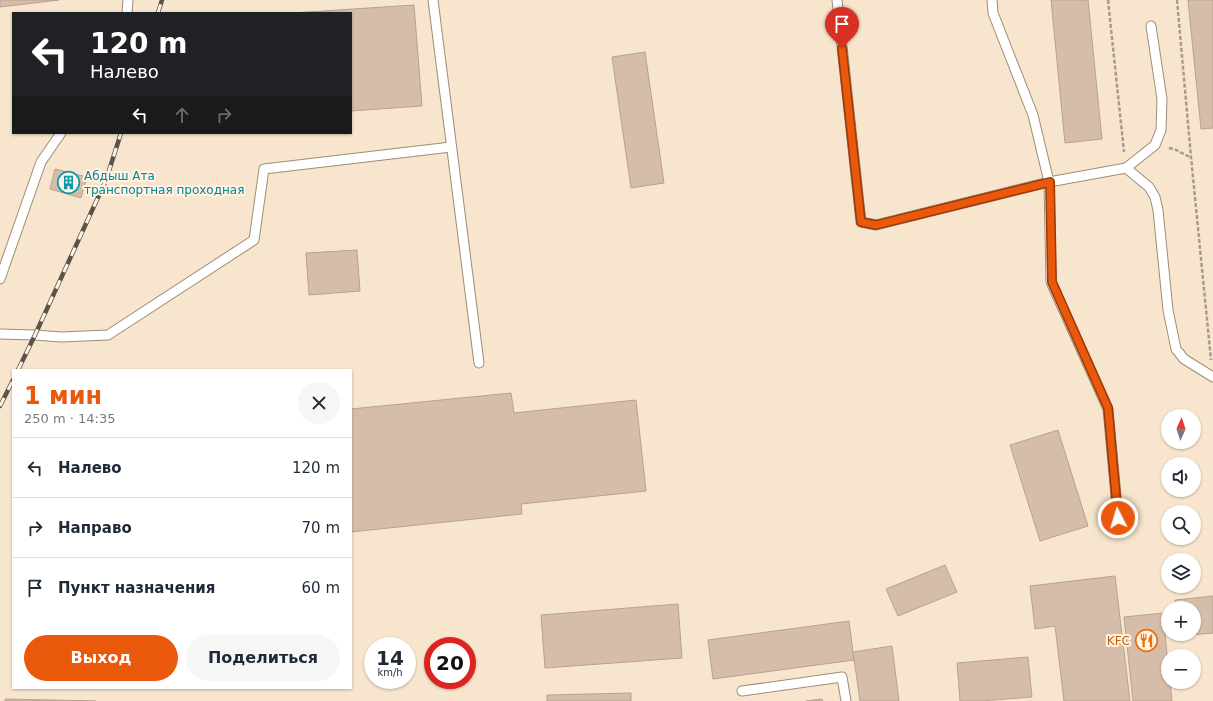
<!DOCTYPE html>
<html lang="ru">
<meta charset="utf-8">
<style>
body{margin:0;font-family:"DejaVu Sans",sans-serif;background:#f6f6f7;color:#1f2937;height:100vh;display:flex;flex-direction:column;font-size:15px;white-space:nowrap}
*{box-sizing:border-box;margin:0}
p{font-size:13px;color:#747a83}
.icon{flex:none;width:22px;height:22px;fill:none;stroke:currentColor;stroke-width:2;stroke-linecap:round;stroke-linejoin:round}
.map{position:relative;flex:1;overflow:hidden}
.sheet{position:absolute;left:12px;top:369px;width:340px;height:320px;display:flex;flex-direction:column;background:#fff;border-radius:0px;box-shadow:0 1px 3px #0004}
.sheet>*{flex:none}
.guide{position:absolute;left:12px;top:12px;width:340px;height:122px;border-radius:0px;box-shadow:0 1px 3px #0004;background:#202124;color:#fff;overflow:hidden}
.needle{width:26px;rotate:3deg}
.tools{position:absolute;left:1161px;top:409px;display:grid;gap:8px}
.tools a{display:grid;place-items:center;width:40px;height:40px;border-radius:50%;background:#fff;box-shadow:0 1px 3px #0004;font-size:20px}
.speed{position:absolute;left:364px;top:637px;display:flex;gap:8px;font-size:20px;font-weight:700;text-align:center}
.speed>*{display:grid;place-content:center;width:52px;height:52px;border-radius:50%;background:#fff;box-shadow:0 1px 3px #0004;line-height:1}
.speed small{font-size:10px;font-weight:400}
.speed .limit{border:6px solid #d22;background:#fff;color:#111}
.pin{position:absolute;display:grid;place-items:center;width:34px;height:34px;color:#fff;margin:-41px -17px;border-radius:50% 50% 50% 0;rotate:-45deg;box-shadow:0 0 4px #0007}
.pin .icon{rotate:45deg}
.me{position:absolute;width:44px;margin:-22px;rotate:355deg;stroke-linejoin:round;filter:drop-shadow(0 0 3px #0008)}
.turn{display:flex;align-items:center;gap:14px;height:84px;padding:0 12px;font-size:18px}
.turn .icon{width:52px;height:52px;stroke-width:2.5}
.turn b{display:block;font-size:28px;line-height:34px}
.lanes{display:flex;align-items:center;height:38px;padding:0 12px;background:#0003;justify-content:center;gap:20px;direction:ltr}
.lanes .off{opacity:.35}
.round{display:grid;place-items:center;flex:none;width:42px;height:42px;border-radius:21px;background:#f6f6f7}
.head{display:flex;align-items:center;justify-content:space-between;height:68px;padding:0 12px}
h1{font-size:24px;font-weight:700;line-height:30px;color:#ea580c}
.cta{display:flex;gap:8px;margin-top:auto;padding:8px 12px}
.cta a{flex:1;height:46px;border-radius:24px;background:#ea580c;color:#fff;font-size:16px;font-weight:700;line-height:46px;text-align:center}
.cta a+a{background:#f6f6f7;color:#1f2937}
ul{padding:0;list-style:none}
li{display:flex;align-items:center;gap:12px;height:60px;padding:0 12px;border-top:1px solid #e0e1e3}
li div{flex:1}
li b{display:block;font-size:15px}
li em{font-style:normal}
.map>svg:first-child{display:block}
</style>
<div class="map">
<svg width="1213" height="701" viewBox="0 0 1213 701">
<rect width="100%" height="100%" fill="#f7e6cd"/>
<g fill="#d5bdaa" stroke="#b9a190">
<path d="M 0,0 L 59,0 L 0,7 Z"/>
<path d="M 1051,0 L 1088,0 L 1102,139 L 1065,143 Z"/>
<path d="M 1188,0 L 1213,0 L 1213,128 L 1201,129 Z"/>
<path d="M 414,5 L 422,106 L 351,111 L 351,13 L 292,13 Z"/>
<path d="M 645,52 L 664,183 L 631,188 L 612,57 Z"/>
<path d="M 55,169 L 87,177 L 81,198 L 50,189 Z"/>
<path d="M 357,250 L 360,291 L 309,295 L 306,253 Z"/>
<path d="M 511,393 L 514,413 L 636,400 L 646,491 L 521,504 L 522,514 L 351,532 L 351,409 Z"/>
<path d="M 1058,430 L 1088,526 L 1040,541 L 1010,445 Z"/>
<path d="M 945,565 L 957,592 L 898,616 L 886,589 Z"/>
<path d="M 1115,576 L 1130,701 L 1064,701 L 1055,626 L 1035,629 L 1030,586 Z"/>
<path d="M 1213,596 L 1213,633 L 1178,636 L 1178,634 L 1194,634 L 1194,608 L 1176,608 L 1175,600 Z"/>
<path d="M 678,604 L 682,658 L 545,668 L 541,615 Z"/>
<path d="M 1163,613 L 1168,665 L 1168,682 L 1170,682 L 1172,701 L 1133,701 L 1124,617 Z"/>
<path d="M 849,621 L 854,660 L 713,679 L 708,640 Z"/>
<path d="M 892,646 L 899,701 L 860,701 L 853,652 Z"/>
<path d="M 1028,657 L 1032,697 L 981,701 L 960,701 L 957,663 Z"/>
<path d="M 631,693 L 631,701 L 547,701 L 547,695 Z"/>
<path d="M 5,699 L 96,701 L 5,701 Z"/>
<path d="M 822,699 L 823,701 L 806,701 Z"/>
</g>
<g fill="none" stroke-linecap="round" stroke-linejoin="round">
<defs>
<g id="lane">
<path d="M 433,0 L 479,363"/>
<path d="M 837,0 L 861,222 L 876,225 L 1049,182 L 1126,168 L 1155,145 L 1161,130 L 1162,99 L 1151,26"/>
<path d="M 992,0 L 993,13 L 1033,115 L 1049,182 L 1051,282 L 1108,409 L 1118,518"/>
<path d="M 127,13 L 128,0"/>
<path d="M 1126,168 L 1149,187 L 1155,197 L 1158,210 L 1168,310 L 1176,349 L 1184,359 L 1213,377"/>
<path d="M 0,279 L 41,162 L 61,133"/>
<path d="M 0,334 L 35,335 L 61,337 L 108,335 L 254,240 L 264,169 L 451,147"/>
<path d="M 742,691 L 842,677 L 846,701"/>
</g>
</defs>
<use href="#lane" stroke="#9d8d76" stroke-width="11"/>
<g stroke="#a89b89" stroke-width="2.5" stroke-dasharray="4 2" stroke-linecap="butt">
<path d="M 1108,0 L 1124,152"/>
<path d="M 1177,0 L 1191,157 L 1211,360"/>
<path d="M 1169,148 L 1174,149 L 1190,157"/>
</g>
<use href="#lane" stroke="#fff" stroke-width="9"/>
<defs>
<g id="rail">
<path d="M 158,13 L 162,0"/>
<path d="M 18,370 L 35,335 L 106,180 L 121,133"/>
<path d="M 0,406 L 13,380"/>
</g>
</defs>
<use href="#rail" stroke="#5b5347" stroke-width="4.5"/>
<use href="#rail" stroke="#fff4e5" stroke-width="3" stroke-dasharray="9" stroke-linecap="butt"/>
</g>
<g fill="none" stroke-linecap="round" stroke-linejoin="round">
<defs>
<path id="route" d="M 842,48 L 861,222 L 876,225 L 1050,182 L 1052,282 L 1108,408 L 1118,518"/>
</defs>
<use href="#route" stroke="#983908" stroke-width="10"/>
<use href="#route" stroke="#ea580c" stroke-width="7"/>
</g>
<defs>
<symbol id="building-ring" viewBox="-11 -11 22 22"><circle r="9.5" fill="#fff4e5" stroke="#0f9aa8" stroke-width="1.5"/><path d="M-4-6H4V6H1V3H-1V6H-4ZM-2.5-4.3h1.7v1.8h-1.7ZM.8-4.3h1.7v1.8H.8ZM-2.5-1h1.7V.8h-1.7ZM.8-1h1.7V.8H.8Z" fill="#0f9aa8"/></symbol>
<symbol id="restaurant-ring" viewBox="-11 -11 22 22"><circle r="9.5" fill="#fff4e5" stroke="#e8710a" stroke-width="1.5"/><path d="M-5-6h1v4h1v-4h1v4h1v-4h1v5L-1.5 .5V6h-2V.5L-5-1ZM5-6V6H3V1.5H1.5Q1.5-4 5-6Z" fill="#e8710a"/></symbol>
</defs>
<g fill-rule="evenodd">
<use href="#building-ring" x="56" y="170" width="25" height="25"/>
<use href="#restaurant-ring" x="1134" y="628" width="25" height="25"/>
</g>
<g text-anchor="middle" stroke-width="4" stroke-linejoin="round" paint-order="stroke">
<g font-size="12" fill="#0d838f" stroke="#fff4e5" text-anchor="start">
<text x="84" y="180">Абдыш Ата<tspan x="84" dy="14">транспортная проходная</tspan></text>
</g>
<g font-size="12" fill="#c56008" stroke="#fff4e5" text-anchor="end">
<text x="1130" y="645">KFC</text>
</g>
</g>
</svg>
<div class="tools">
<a><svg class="needle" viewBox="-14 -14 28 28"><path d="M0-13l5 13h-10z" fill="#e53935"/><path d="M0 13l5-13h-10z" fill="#747a83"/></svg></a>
<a><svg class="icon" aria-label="sound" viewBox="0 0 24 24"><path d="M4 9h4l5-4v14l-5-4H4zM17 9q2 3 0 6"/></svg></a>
<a><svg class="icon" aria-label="search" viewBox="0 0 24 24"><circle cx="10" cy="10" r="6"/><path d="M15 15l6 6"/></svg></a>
<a><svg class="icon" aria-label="layers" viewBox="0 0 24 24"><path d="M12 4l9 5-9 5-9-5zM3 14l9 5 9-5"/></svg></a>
<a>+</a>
<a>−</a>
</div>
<div class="speed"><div>14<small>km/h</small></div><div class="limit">20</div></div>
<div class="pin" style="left:842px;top:48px;background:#d93025"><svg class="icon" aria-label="arrive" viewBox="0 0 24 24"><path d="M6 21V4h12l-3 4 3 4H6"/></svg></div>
<svg class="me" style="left:1118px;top:518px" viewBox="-20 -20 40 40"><circle r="17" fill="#ea580c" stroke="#fff" stroke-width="3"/><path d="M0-11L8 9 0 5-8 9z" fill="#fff"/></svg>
<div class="guide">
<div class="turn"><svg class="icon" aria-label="left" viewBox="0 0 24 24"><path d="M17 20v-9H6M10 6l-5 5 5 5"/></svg><div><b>120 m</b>Налево</div></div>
<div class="lanes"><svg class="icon" aria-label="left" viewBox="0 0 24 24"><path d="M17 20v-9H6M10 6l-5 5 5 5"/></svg><svg class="icon off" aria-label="ahead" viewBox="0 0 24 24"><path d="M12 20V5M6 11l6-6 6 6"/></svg><svg class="icon off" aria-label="right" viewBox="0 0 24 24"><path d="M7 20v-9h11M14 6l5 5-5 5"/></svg></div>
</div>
<section class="sheet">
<div class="head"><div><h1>1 мин</h1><p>250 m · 14:35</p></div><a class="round"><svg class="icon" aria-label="close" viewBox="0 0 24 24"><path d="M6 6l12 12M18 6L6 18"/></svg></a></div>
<ul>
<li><svg class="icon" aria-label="left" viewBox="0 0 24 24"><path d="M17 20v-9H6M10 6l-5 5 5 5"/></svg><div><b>Налево</b></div><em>120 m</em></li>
<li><svg class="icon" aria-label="right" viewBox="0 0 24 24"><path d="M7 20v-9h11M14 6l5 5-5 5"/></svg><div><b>Направо</b></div><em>70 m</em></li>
<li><svg class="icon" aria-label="arrive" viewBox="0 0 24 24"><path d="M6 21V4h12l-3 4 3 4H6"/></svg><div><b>Пункт назначения</b></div><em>60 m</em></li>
</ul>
<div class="cta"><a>Выход</a><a>Поделиться</a></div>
</section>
</div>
